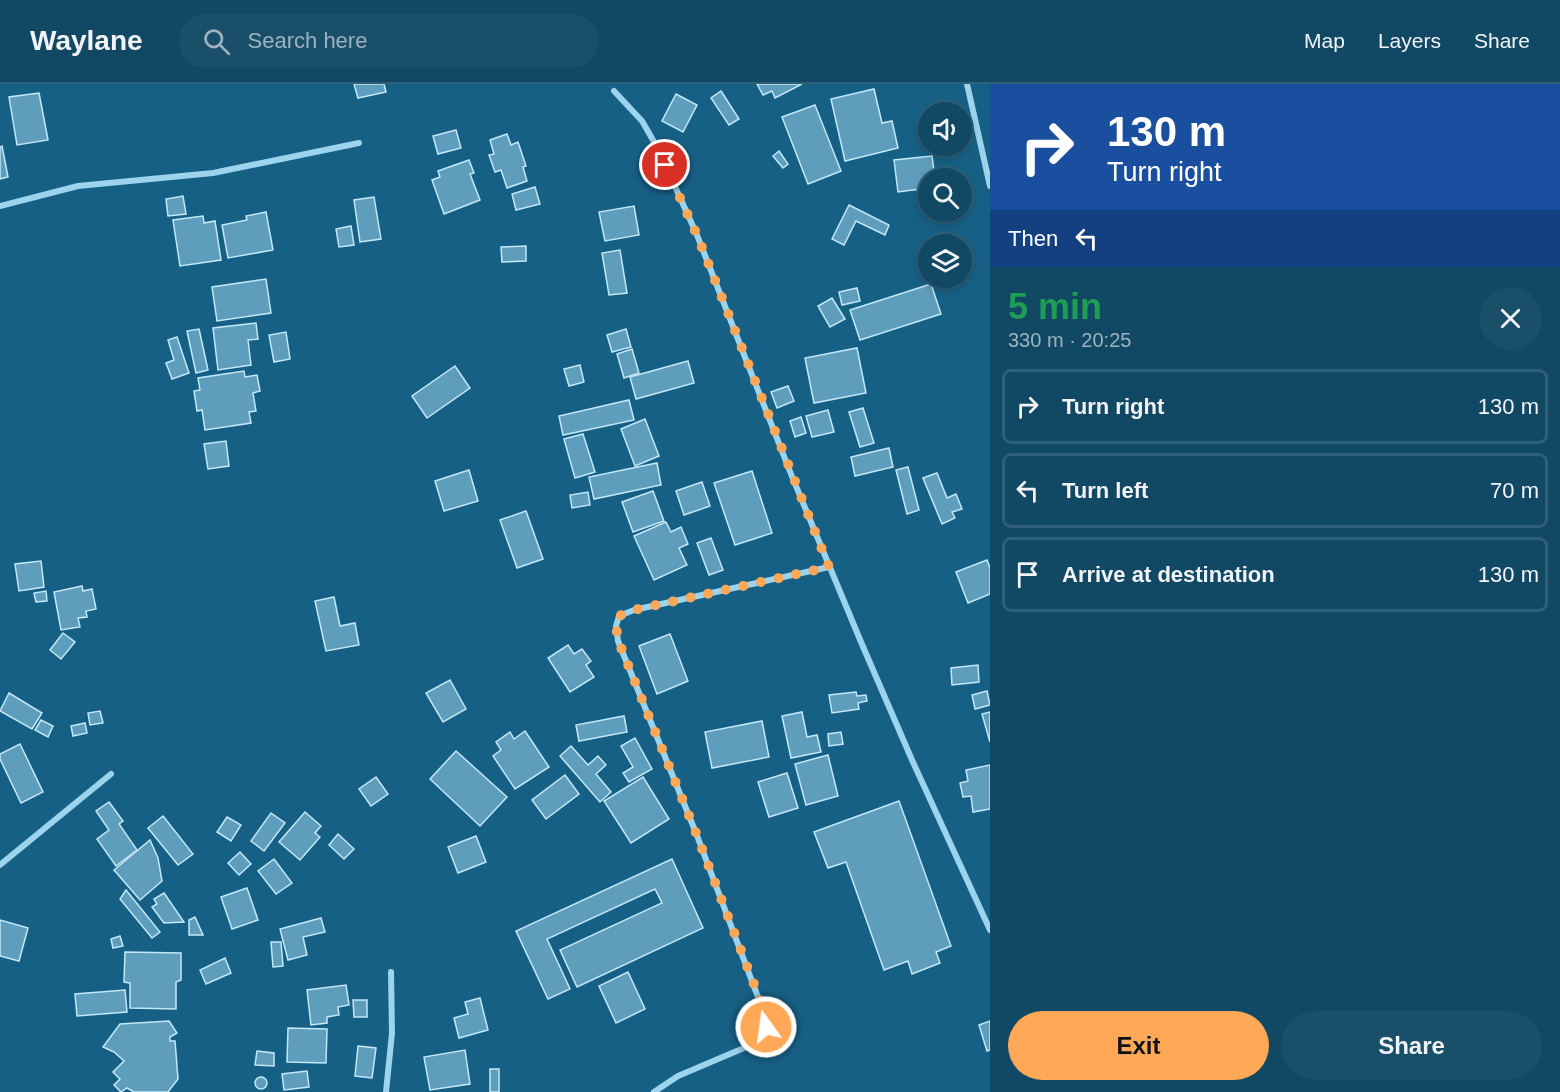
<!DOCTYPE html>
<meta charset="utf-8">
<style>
body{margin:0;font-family:Arial,sans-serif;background:#1a4f6a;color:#f1f3f6;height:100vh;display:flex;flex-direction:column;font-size:22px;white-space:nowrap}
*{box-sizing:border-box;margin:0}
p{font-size:20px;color:#9cb2bf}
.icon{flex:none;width:33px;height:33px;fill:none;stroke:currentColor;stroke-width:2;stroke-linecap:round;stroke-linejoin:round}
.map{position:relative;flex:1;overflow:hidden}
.drawer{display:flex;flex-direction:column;background:#114864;width:570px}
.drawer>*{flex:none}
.top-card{background:#1a4fa0;color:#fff;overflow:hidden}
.fabs{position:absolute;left:918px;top:18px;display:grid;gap:12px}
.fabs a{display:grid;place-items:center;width:54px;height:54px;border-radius:50%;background:#114864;box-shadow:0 3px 9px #0003,0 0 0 2px #306078;font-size:30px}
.pin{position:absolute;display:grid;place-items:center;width:51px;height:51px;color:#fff;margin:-26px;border:3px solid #fff;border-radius:50%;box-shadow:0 2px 6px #0007}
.me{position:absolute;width:66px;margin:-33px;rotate:346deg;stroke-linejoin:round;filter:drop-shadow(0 0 4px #0008)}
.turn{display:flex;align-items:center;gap:21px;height:126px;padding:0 18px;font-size:27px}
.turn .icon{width:78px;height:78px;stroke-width:2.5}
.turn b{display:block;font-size:42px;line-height:51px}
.then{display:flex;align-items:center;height:57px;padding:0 18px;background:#0003;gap:12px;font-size:22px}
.round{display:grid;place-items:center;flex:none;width:63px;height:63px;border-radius:32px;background:#1a4f6a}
.overview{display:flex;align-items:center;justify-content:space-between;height:102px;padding:0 18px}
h1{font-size:36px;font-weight:600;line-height:45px;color:#1e9e55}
.action{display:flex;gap:12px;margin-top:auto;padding:12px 18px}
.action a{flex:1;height:69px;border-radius:36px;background:#ffa958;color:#111;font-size:24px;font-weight:600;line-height:69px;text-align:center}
.action a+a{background:#1a4f6a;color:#f1f3f6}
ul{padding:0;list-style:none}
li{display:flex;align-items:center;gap:18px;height:75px;margin:0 12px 9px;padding:0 6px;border:3px solid #306078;border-radius:9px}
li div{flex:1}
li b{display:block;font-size:22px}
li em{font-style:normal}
header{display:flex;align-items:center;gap:36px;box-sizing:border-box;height:84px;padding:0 30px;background:#114864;border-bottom:2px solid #306078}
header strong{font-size:28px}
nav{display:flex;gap:33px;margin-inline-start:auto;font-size:21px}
.search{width:420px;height:54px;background:#1a4f6a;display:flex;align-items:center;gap:15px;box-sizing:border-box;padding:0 21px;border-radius:33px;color:#9cb2bf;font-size:22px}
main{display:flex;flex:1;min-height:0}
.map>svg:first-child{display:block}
</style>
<header>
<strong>Waylane</strong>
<div class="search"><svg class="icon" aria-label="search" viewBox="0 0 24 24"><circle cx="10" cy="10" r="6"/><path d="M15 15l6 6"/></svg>Search here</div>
<nav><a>Map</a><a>Layers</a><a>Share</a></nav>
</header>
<main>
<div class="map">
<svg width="990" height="1008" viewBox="0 0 990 1008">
<rect width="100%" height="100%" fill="#176085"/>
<g fill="#5e9dbb" stroke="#c2e8f9" stroke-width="1.5">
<path d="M 354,0 L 384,0 L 386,8 L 358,14 Z"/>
<path d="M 757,0 L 802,0 L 775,14 L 772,7 L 763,11 Z"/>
<path d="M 874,5 L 882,39 L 892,37 L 898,64 L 845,77 L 831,15 Z"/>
<path d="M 721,7 L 739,35 L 729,41 L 711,14 Z"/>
<path d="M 39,9 L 48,56 L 17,61 L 9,13 Z"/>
<path d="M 676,10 L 697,21 L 683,48 L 662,37 Z"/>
<path d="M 815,21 L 841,87 L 808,100 L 782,33 Z"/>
<path d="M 456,46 L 461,64 L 438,70 L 433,52 Z"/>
<path d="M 507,50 L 511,61 L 518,58 L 526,82 L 523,83 L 527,97 L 507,104 L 501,86 L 495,88 L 489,71 L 494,70 L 490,56 Z"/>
<path d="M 2,62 L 8,93 L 0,95 L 0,63 Z"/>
<path d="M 779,67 L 788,80 L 783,84 L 773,72 Z"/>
<path d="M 932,72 L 935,94 L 928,94 L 928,104 L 898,108 L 894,76 Z"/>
<path d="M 469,76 L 474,89 L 470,90 L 480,116 L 444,130 L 432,96 L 440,93 L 438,87 Z"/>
<path d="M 535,103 L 540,120 L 516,126 L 512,110 Z"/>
<path d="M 183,112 L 186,130 L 168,132 L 166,115 Z"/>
<path d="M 374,113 L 381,155 L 360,158 L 354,116 Z"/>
<path d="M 849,121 L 889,141 L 885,151 L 856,137 L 844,161 L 832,155 Z"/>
<path d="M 634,122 L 639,151 L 605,157 L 599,128 Z"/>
<path d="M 266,128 L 273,166 L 228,174 L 222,141 L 247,136 L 246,132 Z"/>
<path d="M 203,132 L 204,139 L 215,137 L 221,176 L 180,182 L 173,136 Z"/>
<path d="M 351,142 L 354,161 L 339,163 L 336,145 Z"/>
<path d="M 526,162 L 526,177 L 502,178 L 501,163 Z"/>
<path d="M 620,166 L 627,209 L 609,211 L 602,169 Z"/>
<path d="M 266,195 L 271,229 L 217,237 L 212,203 Z"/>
<path d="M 931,200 L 941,230 L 860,256 L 850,226 Z"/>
<path d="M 857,204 L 860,217 L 842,221 L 839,208 Z"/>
<path d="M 832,214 L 845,235 L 830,243 L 818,222 Z"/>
<path d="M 256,239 L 258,255 L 248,256 L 251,281 L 218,286 L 213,244 Z"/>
<path d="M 199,245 L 208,286 L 196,289 L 187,247 Z"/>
<path d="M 626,245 L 631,263 L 612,268 L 607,251 Z"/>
<path d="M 286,248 L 290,275 L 274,278 L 269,251 Z"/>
<path d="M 177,253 L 189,289 L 172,295 L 166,279 L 174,276 L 168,256 Z"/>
<path d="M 857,264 L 866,309 L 814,319 L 805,274 Z"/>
<path d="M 632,265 L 639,289 L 624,294 L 617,270 Z"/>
<path d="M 688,277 L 694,299 L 636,315 L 630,293 Z"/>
<path d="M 580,281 L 584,298 L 569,302 L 564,285 Z"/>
<path d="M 455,282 L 470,304 L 427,334 L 412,312 Z"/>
<path d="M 244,287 L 245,293 L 257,291 L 260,307 L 253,309 L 256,327 L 249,328 L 251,339 L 205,346 L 202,326 L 197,327 L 194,307 L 200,306 L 198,294 Z"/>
<path d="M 788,302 L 794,317 L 777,324 L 771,308 Z"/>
<path d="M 629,316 L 634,336 L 563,351 L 559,332 Z"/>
<path d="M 863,324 L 874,359 L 860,363 L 849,328 Z"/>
<path d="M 828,326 L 834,348 L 812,353 L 806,332 Z"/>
<path d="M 801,333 L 806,349 L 795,353 L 790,337 Z"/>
<path d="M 645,335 L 659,372 L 635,382 L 621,345 Z"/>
<path d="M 583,350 L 595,388 L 575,394 L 564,355 Z"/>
<path d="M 226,357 L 229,382 L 208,385 L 204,360 Z"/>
<path d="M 889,364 L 893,383 L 855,392 L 851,373 Z"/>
<path d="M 657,379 L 661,401 L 594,415 L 589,393 Z"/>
<path d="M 908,383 L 919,426 L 907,430 L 896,386 Z"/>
<path d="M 469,386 L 478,417 L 444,427 L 435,397 Z"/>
<path d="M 752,387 L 772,449 L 735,461 L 714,399 Z"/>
<path d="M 937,389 L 947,414 L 956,410 L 962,425 L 952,428 L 955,434 L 942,440 L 923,394 Z"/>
<path d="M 702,398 L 710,422 L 684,431 L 676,407 Z"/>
<path d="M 653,407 L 664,437 L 633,448 L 622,418 Z"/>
<path d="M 588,408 L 590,421 L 572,424 L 570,411 Z"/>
<path d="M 526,427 L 543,475 L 517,484 L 500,436 Z"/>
<path d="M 666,438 L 671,448 L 681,443 L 688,460 L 679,464 L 687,481 L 654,496 L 634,452 Z"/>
<path d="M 711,454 L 723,486 L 709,491 L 697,459 Z"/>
<path d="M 987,476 L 990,484 L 990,510 L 968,519 L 956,488 Z"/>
<path d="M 41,477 L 44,503 L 19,507 L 15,480 Z"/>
<path d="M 82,502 L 83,507 L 92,505 L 96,525 L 86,527 L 87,533 L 78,534 L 80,543 L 61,546 L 54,508 Z"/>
<path d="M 46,507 L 47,517 L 36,518 L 34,509 Z"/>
<path d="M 334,513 L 340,542 L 355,539 L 359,561 L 326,567 L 315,517 Z"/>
<path d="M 63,549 L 75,558 L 61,575 L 50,566 Z"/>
<path d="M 670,550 L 688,597 L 657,610 L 639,562 Z"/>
<path d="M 568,561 L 574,570 L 582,565 L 591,577 L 586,581 L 594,593 L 570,608 L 548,574 Z"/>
<path d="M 978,581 L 979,598 L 952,601 L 951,584 Z"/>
<path d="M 450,596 L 466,625 L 443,638 L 426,609 Z"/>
<path d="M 987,607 L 990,621 L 975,625 L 972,611 Z"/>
<path d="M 856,608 L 857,612 L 866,611 L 867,617 L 858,619 L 859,625 L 832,629 L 829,611 Z"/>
<path d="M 9,609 L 42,629 L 32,645 L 0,627 Z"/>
<path d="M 100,627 L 103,639 L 90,641 L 88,629 Z"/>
<path d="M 802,628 L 807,653 L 817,651 L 821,668 L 791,674 L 782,632 Z"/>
<path d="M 990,628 L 990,658 L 982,630 Z"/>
<path d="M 624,632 L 627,648 L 579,657 L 576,641 Z"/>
<path d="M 41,636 L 53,642 L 48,653 L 35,646 Z"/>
<path d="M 762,637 L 769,673 L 712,684 L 705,648 Z"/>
<path d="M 85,639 L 87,649 L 73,652 L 71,642 Z"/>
<path d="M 525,647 L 549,683 L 515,705 L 493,672 L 501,666 L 496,658 L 510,648 L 514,655 Z"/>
<path d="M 841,648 L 843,660 L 829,662 L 828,650 Z"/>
<path d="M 635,654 L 652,685 L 629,698 L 623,689 L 633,683 L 621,662 Z"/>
<path d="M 20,660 L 43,708 L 21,719 L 0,675 L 0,670 Z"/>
<path d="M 571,662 L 588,681 L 598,672 L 606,681 L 596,690 L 611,708 L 600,718 L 560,672 Z"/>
<path d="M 456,667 L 507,713 L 480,742 L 430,695 Z"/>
<path d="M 828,671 L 838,712 L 806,721 L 795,680 Z"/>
<path d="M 990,681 L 990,725 L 973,728 L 971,712 L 963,713 L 960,699 L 968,697 L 966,686 Z"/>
<path d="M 787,689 L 798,724 L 769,733 L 758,698 Z"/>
<path d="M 565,691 L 579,710 L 546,735 L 532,716 Z"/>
<path d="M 376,693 L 388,710 L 371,722 L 359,705 Z"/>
<path d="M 643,693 L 669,735 L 631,759 L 604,717 Z"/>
<path d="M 899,717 L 951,862 L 936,868 L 940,879 L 912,890 L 908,877 L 884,886 L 846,778 L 828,784 L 814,748 Z"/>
<path d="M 109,718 L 123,737 L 119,740 L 137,766 L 116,782 L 97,755 L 109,746 L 96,727 Z"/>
<path d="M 305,728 L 321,742 L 315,749 L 320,753 L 300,776 L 279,758 Z"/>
<path d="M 271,729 L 285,739 L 264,767 L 251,757 Z"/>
<path d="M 163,732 L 193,770 L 178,781 L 148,744 Z"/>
<path d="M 227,733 L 241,741 L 231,757 L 217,748 Z"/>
<path d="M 338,750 L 354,765 L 344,775 L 329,761 Z"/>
<path d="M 476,752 L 486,778 L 458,789 L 448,763 Z"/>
<path d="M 150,756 L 158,774 L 162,797 L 140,816 L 114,786 Z"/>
<path d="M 240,768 L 251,780 L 239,791 L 228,779 Z"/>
<path d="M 274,775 L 292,799 L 276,810 L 258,787 Z"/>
<path d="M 672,775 L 703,844 L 577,903 L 560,866 L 662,819 L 655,805 L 547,855 L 570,905 L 548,915 L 516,847 Z"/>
<path d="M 247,804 L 258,836 L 232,845 L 221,813 Z"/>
<path d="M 126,806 L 160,848 L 152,854 L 120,815 Z"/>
<path d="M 164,809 L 184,838 L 164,839 L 152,823 L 157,820 L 154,815 Z"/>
<path d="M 195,833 L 203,851 L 189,851 L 189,836 Z"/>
<path d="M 321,834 L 325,848 L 303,853 L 307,871 L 288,876 L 280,845 Z"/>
<path d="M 0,836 L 28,844 L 19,877 L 0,872 Z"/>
<path d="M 120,852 L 123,862 L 113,864 L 111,855 Z"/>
<path d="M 271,858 L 281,858 L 283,882 L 273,883 Z"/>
<path d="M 125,868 L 181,869 L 181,896 L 176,898 L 176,925 L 130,924 L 130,899 L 124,898 Z"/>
<path d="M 225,874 L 231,889 L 206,900 L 200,886 Z"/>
<path d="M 628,888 L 645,925 L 616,939 L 599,902 Z"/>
<path d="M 346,901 L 349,921 L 338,923 L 339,931 L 327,933 L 327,939 L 311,941 L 307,906 Z"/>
<path d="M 125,906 L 127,928 L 77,932 L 75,910 Z"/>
<path d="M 480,914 L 488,946 L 459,954 L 454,934 L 468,930 L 465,918 Z"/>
<path d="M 353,916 L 367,916 L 367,933 L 354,933 Z"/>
<path d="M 169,937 L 177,949 L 170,953 L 170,957 L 175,957 L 178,995 L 168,1008 L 134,1008 L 127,1004 L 121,1008 L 114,1001 L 120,995 L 113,988 L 124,977 L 114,968 L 103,963 L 120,940 Z"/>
<path d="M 990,937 L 990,966 L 987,967 L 979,941 Z"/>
<path d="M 288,944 L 327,945 L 326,979 L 287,978 Z"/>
<path d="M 358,962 L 376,964 L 372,994 L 355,992 Z"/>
<path d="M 465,966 L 470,1000 L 430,1006 L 424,973 Z"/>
<path d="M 257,967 L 274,969 L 274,982 L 255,981 Z"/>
<rect x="490" y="985" width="9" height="23"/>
<path d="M 307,987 L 309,1003 L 284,1006 L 282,990 Z"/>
<circle cx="261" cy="999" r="6"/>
</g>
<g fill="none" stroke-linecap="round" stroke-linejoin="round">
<g stroke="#9cd3ed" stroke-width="6">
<path d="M 967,0 L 990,102"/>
<path d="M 614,7 L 642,37 L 657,63 L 697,151 L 791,390 L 861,558 L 912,676 L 990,846"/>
<path d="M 0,122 L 78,102 L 213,89 L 359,59"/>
<path d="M 0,781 L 111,690"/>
<path d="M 386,1008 L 392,949 L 391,888"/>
<path d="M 654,1008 L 678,992 L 758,958 L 766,943 L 764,929 L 696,749 L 618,557 L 616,542 L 619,532 L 634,526 L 829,483"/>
</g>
</g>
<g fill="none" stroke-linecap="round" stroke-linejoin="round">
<path stroke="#ffa958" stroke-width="10" stroke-dasharray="0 18" d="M 665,81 L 697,151 L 829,483 L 634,526 L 619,532 L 616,542 L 618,556 L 696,749 L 765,929 L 766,943"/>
</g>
</svg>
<div class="fabs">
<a><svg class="icon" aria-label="sound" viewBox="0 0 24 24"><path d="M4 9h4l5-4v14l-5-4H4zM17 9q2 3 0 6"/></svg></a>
<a><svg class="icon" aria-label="search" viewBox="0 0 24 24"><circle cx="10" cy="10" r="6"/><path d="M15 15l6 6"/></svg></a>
<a><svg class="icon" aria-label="layers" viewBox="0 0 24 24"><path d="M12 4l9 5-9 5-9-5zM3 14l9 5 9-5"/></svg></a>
</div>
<div class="pin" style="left:665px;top:81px;background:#d93025"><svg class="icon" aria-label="arrive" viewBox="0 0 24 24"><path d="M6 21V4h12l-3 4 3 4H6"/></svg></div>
<svg class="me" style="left:766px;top:943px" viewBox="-20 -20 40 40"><circle r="17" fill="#ffa958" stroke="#fff" stroke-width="3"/><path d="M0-11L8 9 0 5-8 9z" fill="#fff"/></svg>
</div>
<section class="drawer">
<div class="top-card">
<div class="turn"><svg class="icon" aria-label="right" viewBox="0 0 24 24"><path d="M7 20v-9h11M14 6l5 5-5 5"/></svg><div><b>130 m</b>Turn right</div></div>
<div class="then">Then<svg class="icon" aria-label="left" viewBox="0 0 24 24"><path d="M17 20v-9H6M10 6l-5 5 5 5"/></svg></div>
</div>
<div class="overview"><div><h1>5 min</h1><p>330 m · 20:25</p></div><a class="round"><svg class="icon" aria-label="close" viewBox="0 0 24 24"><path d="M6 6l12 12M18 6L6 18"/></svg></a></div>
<ul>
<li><svg class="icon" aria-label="right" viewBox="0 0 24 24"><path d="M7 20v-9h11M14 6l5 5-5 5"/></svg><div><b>Turn right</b></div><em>130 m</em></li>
<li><svg class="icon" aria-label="left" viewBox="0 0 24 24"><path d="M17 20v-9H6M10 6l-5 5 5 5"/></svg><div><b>Turn left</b></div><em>70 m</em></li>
<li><svg class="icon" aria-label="arrive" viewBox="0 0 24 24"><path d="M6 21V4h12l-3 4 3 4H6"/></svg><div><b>Arrive at destination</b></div><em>130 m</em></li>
</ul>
<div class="action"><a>Exit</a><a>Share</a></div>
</section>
</main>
